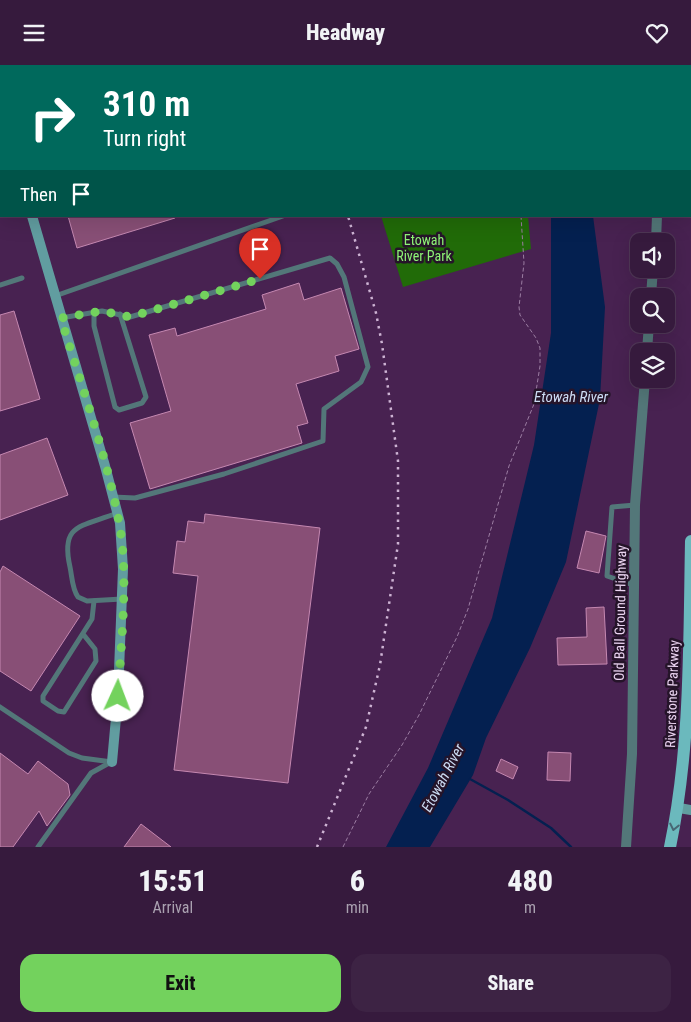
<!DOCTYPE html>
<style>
body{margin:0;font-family:"Roboto Condensed",sans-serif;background:#3d2344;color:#f1f3f6;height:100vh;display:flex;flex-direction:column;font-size:19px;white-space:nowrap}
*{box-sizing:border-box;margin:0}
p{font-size:16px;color:#aaa1b0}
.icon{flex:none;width:28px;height:28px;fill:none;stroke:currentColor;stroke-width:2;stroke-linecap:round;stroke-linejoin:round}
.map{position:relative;height:782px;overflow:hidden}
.drawer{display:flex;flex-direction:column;background:#361a3d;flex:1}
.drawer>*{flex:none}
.banner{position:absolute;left:0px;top:0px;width:691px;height:152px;box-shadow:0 5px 20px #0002,0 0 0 1px #503857;background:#00695c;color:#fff;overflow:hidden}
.fabs{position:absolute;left:630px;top:168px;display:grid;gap:10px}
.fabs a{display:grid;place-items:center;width:45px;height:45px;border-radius:10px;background:#361a3d;box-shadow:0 5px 20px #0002,0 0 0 1px #503857;font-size:25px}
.pin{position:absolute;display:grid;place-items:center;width:42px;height:42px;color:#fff;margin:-51px -21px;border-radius:50% 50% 50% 0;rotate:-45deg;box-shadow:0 0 5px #0007}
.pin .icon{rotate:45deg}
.me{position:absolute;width:55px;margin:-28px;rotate:2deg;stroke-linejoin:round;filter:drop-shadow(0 0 4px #0008)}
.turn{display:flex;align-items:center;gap:18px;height:105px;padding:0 20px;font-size:22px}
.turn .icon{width:65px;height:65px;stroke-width:2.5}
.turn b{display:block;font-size:35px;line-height:42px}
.then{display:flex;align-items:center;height:48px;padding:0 20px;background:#0003;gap:10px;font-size:19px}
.eta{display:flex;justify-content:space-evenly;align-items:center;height:85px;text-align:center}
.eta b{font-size:30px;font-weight:800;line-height:35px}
.button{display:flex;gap:10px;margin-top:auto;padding:10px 20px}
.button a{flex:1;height:58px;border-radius:15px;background:#73d25d;color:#111;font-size:20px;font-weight:800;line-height:58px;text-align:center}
.button a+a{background:#3d2344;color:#f1f3f6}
header{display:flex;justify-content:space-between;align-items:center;height:65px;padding:0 20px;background:#361a3d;font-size:22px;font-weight:800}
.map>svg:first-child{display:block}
</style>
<header><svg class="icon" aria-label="menu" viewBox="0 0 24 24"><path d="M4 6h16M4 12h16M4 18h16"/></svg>Headway<svg class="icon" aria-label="heart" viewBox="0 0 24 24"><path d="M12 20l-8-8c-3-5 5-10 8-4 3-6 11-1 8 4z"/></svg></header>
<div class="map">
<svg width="691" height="782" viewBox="0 0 691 782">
<rect width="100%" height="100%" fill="#482251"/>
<g fill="#216b08">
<path d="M 333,0 L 517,0 L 517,1 L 334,1 Z"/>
<path d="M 381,151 L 528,151 L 531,184 L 403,222 Z"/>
</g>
<path fill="#042050" d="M 551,151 L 593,151 L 605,242 L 600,334 L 566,497 L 530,583 L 486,673 L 473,710 L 430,782 L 386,782 L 428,703 L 492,553 L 534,380 L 551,268 Z"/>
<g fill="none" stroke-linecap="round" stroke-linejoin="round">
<path stroke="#042050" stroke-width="2.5" d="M 470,714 L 508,735 L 551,763 L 571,782"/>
</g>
<g fill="#884f76" stroke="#c588b1">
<path d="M 68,151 L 175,151 L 175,153 L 77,183 Z"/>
<path d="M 299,218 L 304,235 L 341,223 L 359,284 L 335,291 L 339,306 L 296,319 L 308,358 L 297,361 L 302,378 L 150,424 L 130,358 L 171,346 L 149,270 L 175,263 L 177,271 L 266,244 L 262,230 Z"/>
<path d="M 14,246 L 40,334 L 0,346 L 0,250 Z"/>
<path d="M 47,373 L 68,430 L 0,455 L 0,390 Z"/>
<path d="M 205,449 L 320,463 L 288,718 L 174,705 L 198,511 L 173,508 L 177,476 L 185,477 L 188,456 L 204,458 Z"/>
<path d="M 586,466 L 606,471 L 599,508 L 577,503 Z"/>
<path d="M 3,501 L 80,551 L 31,626 L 0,606 L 0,507 Z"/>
<path d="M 604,542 L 607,599 L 558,600 L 557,573 L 587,572 L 586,543 Z"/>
<path d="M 548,687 L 571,688 L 570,716 L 547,715 Z"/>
<path d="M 0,688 L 28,709 L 38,696 L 68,719 L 70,730 L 47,761 L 39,746 L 13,782 L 0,782 Z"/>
<path d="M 501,694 L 518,702 L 513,714 L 496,706 Z"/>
<path d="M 141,759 L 171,782 L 124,782 Z"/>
</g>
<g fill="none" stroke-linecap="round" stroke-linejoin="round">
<g stroke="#9c7ea3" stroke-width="1" stroke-dasharray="4 2.5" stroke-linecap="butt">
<path d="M 418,0 L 420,1"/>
<path d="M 488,1 L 489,0"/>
<path d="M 509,1 L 509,0"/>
<path d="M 343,782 L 369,729 L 402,680 L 419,650 L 457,572 L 468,544 L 509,401 L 534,339 L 540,301 L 540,283 L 536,273 L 520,250 L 519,242 L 524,198 L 521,151"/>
</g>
<g stroke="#537779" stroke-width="5">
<path d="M 204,0 L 205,1"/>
<path d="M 246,0 L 246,1"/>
<path d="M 367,0 L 367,1"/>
<path d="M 95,1 L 96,0"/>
<path d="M 152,1 L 156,0"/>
<path d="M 637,1 L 637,0"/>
<path d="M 0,42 L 1,45"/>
<path d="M 0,220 L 22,213"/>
<path d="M 55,231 L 283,151"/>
<path d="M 94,247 L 94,261 L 115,342 L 119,345 L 142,338 L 146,332 L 120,249"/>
<path d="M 61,253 L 102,246 L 130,252 L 330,193 L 337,199 L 344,212 L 368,302 L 361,317 L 324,344 L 323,376 L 224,409 L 135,433 L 113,432"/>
<path d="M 117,448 C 82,462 60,458 70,502 C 72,511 72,524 78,532 L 87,536 L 122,534"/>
<path d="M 633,520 L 607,511 L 612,442 L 635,440"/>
<path d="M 83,569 L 95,584 L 96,596 L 64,647 L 58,646 L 43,636 L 43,631 L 92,554 L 94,536"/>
<path d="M 0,642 L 69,688 L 82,693 L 112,697"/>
<path d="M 38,782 L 91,708 L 111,697"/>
</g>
<g stroke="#537779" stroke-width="10">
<path d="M 262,1 L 266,0"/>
<path d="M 669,1 L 669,0"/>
<path d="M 0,81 L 1,81"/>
<path d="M 656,176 L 657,151"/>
<path d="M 651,231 L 653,204"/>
<path d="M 647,286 L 649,259"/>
<path d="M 626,782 L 632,689 L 635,440 L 645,314"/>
</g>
<g stroke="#619da0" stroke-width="10">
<path d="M 32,151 L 105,401 L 120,458 L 123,504 L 118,631 L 112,697"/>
<path d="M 679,743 L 691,745"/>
</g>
<path stroke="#6bb9bd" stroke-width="12" d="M 670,782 C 691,682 689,578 691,476"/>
<g stroke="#cdb3d3" stroke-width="2.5" stroke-dasharray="2.5 5" stroke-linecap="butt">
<path d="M 303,0 L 304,1"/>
<path d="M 317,782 L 366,662 L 380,600 L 398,479 L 398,396 L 382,279 L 376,248 L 348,151"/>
</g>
</g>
<defs><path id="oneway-chevron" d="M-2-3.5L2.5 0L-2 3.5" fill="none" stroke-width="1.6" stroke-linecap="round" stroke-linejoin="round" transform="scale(1.25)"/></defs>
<use stroke="#486673" href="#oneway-chevron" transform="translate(674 762) rotate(102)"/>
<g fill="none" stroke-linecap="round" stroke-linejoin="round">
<path stroke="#73d25d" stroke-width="9" stroke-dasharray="0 16.2" d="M 118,631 C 121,577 129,510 119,457 C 106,388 81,320 61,253 L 102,246 L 130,252 L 260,214"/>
</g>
<g text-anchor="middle" stroke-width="5" stroke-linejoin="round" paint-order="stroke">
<g font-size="14" fill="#8ef376" stroke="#251429">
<text x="424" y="180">Etowah<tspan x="424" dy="16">River Park</tspan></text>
</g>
<g font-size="14" fill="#ebd4f1" stroke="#251429">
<text transform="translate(620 548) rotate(-89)" y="5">Old Ball Ground Highway</text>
<text transform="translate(672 629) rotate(-88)" y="5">Riverstone Parkway</text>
</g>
<g font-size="15" font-style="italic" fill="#ccdbf3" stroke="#251429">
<text x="571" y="337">Etowah River</text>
<text transform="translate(443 713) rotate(-62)" y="5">Etowah River</text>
</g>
</g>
</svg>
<div class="fabs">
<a><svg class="icon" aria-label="sound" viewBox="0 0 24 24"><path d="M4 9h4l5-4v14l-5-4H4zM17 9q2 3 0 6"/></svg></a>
<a><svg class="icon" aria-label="search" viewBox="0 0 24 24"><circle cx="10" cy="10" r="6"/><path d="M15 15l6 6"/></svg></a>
<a><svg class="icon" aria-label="layers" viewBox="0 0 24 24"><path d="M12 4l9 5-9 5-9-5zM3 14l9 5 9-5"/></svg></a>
</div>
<div class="pin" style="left:260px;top:214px;background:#d93025"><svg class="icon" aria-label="arrive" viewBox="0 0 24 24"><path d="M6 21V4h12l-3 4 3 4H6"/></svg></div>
<svg class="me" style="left:118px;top:631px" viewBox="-20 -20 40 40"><circle r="19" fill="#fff"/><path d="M0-13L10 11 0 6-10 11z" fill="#73d25d"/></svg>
<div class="banner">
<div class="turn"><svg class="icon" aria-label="right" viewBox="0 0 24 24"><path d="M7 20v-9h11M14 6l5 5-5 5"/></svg><div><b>310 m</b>Turn right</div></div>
<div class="then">Then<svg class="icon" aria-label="arrive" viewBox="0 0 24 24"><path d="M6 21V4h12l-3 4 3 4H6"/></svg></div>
</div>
</div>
<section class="drawer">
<div class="eta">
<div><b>15:51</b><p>Arrival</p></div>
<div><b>6</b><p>min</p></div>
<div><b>480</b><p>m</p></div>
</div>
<div class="button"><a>Exit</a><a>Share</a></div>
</section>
